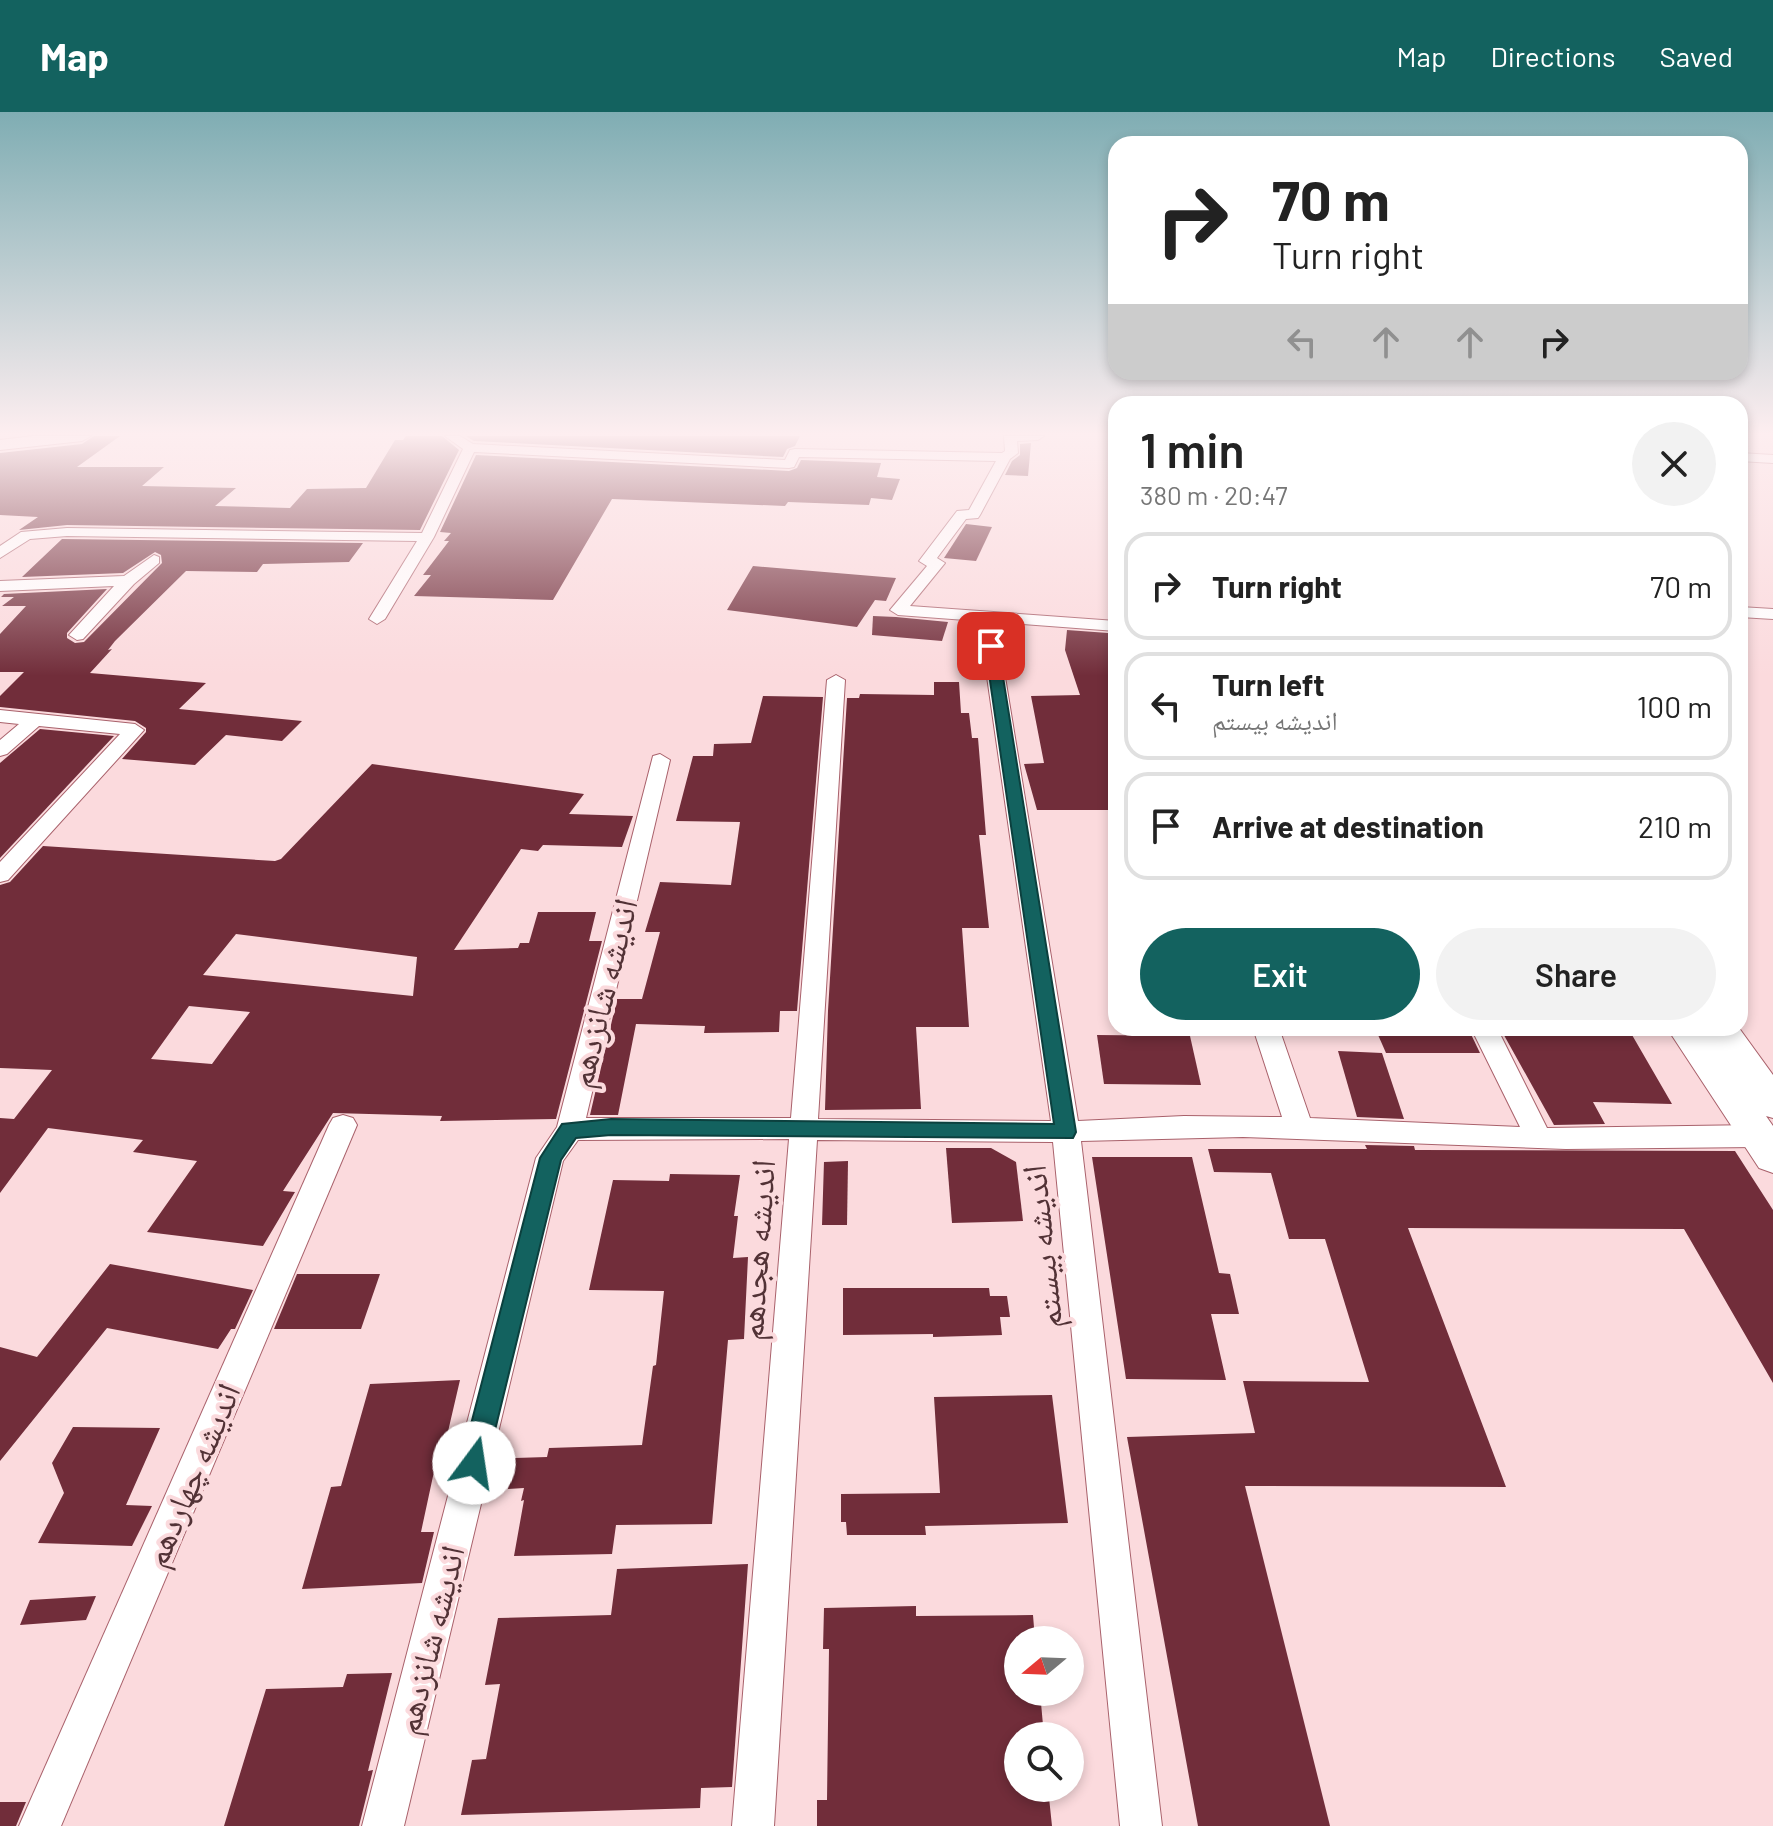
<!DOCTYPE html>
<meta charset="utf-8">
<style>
body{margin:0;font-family:Barlow,"Noto Naskh Arabic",sans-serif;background:#f2f2f2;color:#222;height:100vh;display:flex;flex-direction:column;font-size:30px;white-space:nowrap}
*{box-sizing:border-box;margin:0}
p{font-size:26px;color:#767676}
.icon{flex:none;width:44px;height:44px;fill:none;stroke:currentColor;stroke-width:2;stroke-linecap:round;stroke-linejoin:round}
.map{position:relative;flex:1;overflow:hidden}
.panel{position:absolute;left:1108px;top:284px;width:640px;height:640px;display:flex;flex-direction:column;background:#fff;border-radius:24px;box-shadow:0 4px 12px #0003}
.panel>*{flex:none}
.hud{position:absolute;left:1108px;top:24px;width:640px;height:244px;border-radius:24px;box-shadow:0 4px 12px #0003;background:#fff;color:#222;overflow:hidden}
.needle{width:52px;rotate:251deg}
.controls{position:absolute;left:1004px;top:1514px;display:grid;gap:16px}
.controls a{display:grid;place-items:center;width:80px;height:80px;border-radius:50%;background:#fff;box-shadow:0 4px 12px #0003;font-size:40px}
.pin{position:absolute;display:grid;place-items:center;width:68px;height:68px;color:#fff;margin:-34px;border-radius:16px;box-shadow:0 4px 12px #0006}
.me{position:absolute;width:88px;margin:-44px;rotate:14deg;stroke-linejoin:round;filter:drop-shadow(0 0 6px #0008)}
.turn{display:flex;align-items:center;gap:28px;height:168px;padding:0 32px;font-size:36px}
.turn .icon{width:104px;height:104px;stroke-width:2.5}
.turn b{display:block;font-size:56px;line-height:68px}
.lanes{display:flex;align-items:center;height:76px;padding:0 32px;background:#0003;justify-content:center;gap:40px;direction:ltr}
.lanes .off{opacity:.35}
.round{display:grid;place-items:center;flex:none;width:84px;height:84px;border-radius:42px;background:#f2f2f2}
.summary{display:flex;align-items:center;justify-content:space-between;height:136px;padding:0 32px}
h1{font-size:48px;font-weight:600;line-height:60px}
.primary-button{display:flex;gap:16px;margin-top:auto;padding:16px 32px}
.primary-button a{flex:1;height:92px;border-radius:48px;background:#13625f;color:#fff;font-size:32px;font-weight:600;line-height:92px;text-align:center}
.primary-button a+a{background:#f2f2f2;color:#222}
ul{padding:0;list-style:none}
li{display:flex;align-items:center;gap:24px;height:108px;margin:0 16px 12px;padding:0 16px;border:4px solid #e0e0e0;border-radius:24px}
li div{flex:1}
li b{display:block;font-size:30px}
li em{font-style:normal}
header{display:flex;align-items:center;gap:48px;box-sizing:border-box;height:112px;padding:0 40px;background:#13625f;color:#fff}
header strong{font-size:38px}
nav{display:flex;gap:44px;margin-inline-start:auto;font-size:28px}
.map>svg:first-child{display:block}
</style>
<header>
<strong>Map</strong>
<nav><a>Map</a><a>Directions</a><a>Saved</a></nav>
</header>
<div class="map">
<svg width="1773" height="1714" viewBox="0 0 1773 1714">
<rect width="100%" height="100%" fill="#fbdadd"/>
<g fill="#712d3a" fill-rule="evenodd">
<path d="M 94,324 L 120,324 L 77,355 L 164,355 L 142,374 L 236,376 L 215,394 L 290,396 L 307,377 L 366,376 L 395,328 L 403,328 L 406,324 L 442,324 L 459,338 L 420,418 L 67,413 L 19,418 L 38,405 L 0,403 L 0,341 L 82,332 Z"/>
<path d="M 466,324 L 800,324 L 795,334 L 787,337 L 783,345 L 474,329 Z"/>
<path d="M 1031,331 L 1028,364 L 1005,363 L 1012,349 L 1020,343 L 1020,332 Z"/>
<path d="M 476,343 L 789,359 L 797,356 L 801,348 L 881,351 L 877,365 L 900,367 L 892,388 L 871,386 L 869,393 L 788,390 L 785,394 L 612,387 L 553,488 L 414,484 L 431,463 L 423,463 L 449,429 L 444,429 L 451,421 L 440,420 Z"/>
<path d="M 966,412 L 992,415 L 976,449 L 944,446 Z"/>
<path d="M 62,427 L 363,431 L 349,450 L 263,452 L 257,460 L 186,459 L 115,529 L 108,538 L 112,537 L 90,561 L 206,571 L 179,597 L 302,609 L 282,629 L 226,623 L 195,653 L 122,647 L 146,620 L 146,616 L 135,609 L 0,595 L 0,584 L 24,560 L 0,560 L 0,522 L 26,494 L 2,494 L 14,485 L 1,485 L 4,482 L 107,477 L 67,521 L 67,526 L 75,531 L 84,530 L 162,451 L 161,443 L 155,440 L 123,461 L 22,465 Z"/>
<path d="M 753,454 L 896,466 L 886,489 L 875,488 L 857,515 L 727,498 Z"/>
<path d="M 873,504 L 896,505 L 948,510 L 942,529 L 872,523 Z"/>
<path d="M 1067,518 L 1108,521 L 1112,534 L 1116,534 L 1116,698 L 1037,698 L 1024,652 L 1044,651 L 1031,584 L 1080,583 L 1065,538 Z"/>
<path d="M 934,570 L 959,570 L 961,601 L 969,601 L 972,626 L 978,626 L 986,723 L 979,723 L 989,816 L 962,816 L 969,915 L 916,915 L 921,997 L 825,998 L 828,899 L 847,586 L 859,586 L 860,582 L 934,583 Z"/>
<path d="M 763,584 L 823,585 L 797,899 L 780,899 L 779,920 L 704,921 L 705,914 L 636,912 L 618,1003 L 590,1003 L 617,887 L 642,887 L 660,820 L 645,820 L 660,770 L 731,773 L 740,710 L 676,709 L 693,644 L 713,644 L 714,632 L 751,631 Z"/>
<path d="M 40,617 L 114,624 L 0,746 L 0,651 Z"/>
<path d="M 372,652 L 584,682 L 569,702 L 633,704 L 622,735 L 543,733 L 538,739 L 521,737 L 454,838 L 518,836 L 520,831 L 529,831 L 538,800 L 596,800 L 589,829 L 602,829 L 556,1007 L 440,1009 L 442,1004 L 333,1001 L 283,1079 L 295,1080 L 263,1134 L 147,1120 L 197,1049 L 133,1040 L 143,1028 L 48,1016 L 0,1081 L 0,1006 L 14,1007 L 52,958 L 0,956 L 0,773 L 10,770 L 43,734 L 275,749 L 281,747 ZM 236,822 L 417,845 L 413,884 L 203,863 ZM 189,894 L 250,900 L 212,952 L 151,947 Z"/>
<path d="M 1375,916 L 1468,916 L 1480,941 L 1386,941 Z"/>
<path d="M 1500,916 L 1628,916 L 1672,992 L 1593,990 L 1605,1012 L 1554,1013 Z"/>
<path d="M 1097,923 L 1190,924 L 1201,973 L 1104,972 Z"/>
<path d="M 1338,939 L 1382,941 L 1404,1007 L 1357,1005 Z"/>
<path d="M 1365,1033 L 1414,1034 L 1415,1038 L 1735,1039 L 1773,1098 L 1773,1271 L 1684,1117 L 1408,1116 L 1506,1375 L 1245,1374 L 1330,1714 L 1198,1714 L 1127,1325 L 1255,1321 L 1243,1269 L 1369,1270 L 1325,1127 L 1289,1127 L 1271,1061 L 1214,1060 L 1208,1037 L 1367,1037 Z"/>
<path d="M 946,1036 L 991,1036 L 1016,1050 L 1023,1109 L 952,1111 Z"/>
<path d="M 1092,1045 L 1192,1045 L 1219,1161 L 1230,1162 L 1239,1202 L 1211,1202 L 1226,1268 L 1126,1267 Z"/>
<path d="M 848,1049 L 847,1113 L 822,1113 L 824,1050 Z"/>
<path d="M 670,1062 L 740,1063 L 734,1104 L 738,1104 L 733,1146 L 748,1145 L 744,1227 L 728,1228 L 712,1412 L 616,1413 L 612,1442 L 514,1444 L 524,1388 L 521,1389 L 524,1376 L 508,1377 L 515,1346 L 547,1345 L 549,1336 L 642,1333 L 653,1254 L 656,1253 L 664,1179 L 589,1178 L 613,1068 L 669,1069 Z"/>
<path d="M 110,1152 L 253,1178 L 235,1217 L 231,1217 L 218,1237 L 107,1216 L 0,1349 L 0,1235 L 37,1245 Z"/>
<path d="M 297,1162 L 380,1162 L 361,1217 L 274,1217 Z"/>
<path d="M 843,1176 L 989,1176 L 990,1184 L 1007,1184 L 1010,1205 L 1000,1205 L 1002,1223 L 933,1225 L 933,1222 L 843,1223 Z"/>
<path d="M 460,1268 L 443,1341 L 438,1341 L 421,1420 L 434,1420 L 422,1471 L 302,1477 L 331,1375 L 341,1374 L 370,1272 Z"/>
<path d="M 1052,1283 L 1068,1411 L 925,1414 L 926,1423 L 847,1423 L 846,1410 L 841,1410 L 841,1382 L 940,1381 L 934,1285 Z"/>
<path d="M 73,1315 L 160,1316 L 126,1393 L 152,1394 L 132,1434 L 38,1431 L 64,1381 L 52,1351 Z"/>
<path d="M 748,1452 L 732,1675 L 701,1676 L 700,1696 L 461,1703 L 472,1648 L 486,1647 L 500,1572 L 485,1573 L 498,1506 L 611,1503 L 617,1457 Z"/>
<path d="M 96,1484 L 86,1508 L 20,1513 L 30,1488 Z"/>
<path d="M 916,1494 L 916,1504 L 1033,1503 L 1035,1528 L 1018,1528 L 1018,1580 L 1040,1580 L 1044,1624 L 1018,1624 L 1018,1676 L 1048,1676 L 1052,1714 L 817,1714 L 817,1688 L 827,1688 L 829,1537 L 823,1537 L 824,1496 Z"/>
<path d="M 392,1561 L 368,1659 L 373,1658 L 359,1714 L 224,1714 L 266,1577 L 343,1575 L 347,1562 Z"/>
<path d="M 0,1690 L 26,1690 L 16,1714 L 0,1714 Z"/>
</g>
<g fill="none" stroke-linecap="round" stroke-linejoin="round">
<defs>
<g id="street">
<path d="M 445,324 L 460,324 L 473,332 L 785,348 L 790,338 L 795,337 L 1002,341 L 1005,339 L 1004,324 L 1044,324 L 1038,328 L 1017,329 L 1018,341 L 1010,347 L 980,403 L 978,406 L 966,407 L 937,446 L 945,451 L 910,494 L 1116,509 L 1116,519 L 996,510 L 1078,1009 L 1184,1004 L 1282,1005 L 1253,916 L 1279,916 L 1310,1006 L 1520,1015 L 1471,916 L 1497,916 L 1547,1016 L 1757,1013 L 1767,1017 L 1771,1024 L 1767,1031 L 1757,1035 L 1566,1037 L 1243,1025 L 1081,1029 L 1162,1714 L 1120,1714 L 1053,1030 L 817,1028 L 774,1714 L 732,1714 L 789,1027 L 578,1028 L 563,1049 L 404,1714 L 362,1714 L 536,1046 L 557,1015 L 653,644 L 660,642 L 670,648 L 586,1006 L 791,1006 L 827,568 L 836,563 L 845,568 L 818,1007 L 1051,1009 L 979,509 L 898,503 L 890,498 L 927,454 L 919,449 L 957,399 L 969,398 L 996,349 L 799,345 L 794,355 L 789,356 L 474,340 L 434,425 L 385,507 L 377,512 L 369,507 L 417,429 L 67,424 L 30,427 L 0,446 L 0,434 L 21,420 L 67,416 L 422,421 L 463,337 Z"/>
<path d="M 1740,341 L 1773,343 L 1773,351 L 1740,349 Z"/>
<path d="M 154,443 L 159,445 L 159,451 L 134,472 L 83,527 L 77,528 L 69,523 L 114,474 L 0,479 L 0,469 L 124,464 Z"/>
<path d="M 1740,495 L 1773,497 L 1773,507 L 1740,505 Z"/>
<path d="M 0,598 L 135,612 L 144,618 L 8,768 L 0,770 L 0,750 L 120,622 L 39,614 L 7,642 L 0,644 L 0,628 L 19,612 L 0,610 Z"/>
<path d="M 343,1003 L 353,1006 L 357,1013 L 61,1714 L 19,1714 L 329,1013 L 333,1006 Z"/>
</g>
<g id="secondary">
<path d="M 33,324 L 91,324 L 82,329 L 0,338 L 0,328 Z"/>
<path d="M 1667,916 L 1739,916 L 1773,963 L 1773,1006 L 1766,1004 L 1773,1014 L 1773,1061 L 1759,1056 Z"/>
</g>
</defs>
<use href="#street" stroke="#a9616b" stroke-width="2"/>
<use href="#secondary" stroke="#a9616b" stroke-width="2"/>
<use href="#street" fill="#fff" fill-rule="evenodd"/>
<use href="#secondary" fill="#fff" fill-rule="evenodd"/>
</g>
<linearGradient id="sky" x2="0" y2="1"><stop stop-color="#7fadb3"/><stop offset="0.57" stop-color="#fdeef0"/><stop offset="1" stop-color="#fdeef0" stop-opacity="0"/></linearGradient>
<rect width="1773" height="564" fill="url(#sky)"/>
<path fill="#13625f" stroke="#0c403e" stroke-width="2" d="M 991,530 L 998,534 L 1076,1020 L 1073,1026 L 611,1023 L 576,1026 L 561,1048 L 487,1351 L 483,1360 L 474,1364 L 465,1360 L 461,1351 L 540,1046 L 562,1012 L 611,1007 L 1054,1012 L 985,534 Z"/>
<g text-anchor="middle" stroke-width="8" stroke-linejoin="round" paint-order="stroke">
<g font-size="34" fill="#523236" stroke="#fbdadd">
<text transform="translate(603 881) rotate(-76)" y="12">اندیشه شانزدهم</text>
<text transform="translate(1042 1135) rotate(-96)" y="12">اندیشه بیستم</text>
<text transform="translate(757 1138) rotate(-86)" y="12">اندیشه هجدهم</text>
<text transform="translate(192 1363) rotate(-67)" y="12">اندیشه چهاردهم</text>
<text transform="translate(430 1528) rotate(-76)" y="12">اندیشه شانزدهم</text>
</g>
</g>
</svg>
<div class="controls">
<a><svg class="needle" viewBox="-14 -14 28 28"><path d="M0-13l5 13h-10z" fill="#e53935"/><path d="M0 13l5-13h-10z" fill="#767676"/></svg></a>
<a><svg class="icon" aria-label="search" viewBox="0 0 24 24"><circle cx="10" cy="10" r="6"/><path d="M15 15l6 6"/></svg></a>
</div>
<div class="pin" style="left:991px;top:534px;background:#d93025"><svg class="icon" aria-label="arrive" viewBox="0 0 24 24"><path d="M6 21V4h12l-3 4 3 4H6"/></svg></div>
<svg class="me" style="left:474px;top:1351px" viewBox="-20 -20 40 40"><circle r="19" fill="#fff"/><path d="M0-13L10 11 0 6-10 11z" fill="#13625f"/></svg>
<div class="hud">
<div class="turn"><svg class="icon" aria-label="right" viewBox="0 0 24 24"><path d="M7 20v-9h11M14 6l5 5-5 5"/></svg><div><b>70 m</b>Turn right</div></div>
<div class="lanes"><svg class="icon off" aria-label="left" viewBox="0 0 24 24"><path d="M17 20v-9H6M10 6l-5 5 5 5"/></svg><svg class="icon off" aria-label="ahead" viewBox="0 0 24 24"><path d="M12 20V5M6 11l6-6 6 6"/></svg><svg class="icon off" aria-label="ahead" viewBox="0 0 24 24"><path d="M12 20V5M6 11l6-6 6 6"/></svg><svg class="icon" aria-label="right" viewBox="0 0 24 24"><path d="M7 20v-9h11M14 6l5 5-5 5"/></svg></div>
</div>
<section class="panel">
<div class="summary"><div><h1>1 min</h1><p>380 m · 20:47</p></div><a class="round"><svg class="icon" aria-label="close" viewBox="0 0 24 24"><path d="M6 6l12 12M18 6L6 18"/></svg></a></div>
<ul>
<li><svg class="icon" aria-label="right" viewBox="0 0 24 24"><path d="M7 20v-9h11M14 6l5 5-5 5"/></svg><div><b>Turn right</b></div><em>70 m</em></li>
<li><svg class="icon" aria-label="left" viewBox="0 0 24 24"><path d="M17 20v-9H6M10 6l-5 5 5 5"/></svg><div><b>Turn left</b><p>اندیشه بیستم</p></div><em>100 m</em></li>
<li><svg class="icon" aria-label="arrive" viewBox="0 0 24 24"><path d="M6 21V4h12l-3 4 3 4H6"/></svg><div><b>Arrive at destination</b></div><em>210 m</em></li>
</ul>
<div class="primary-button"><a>Exit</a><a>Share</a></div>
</section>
</div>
